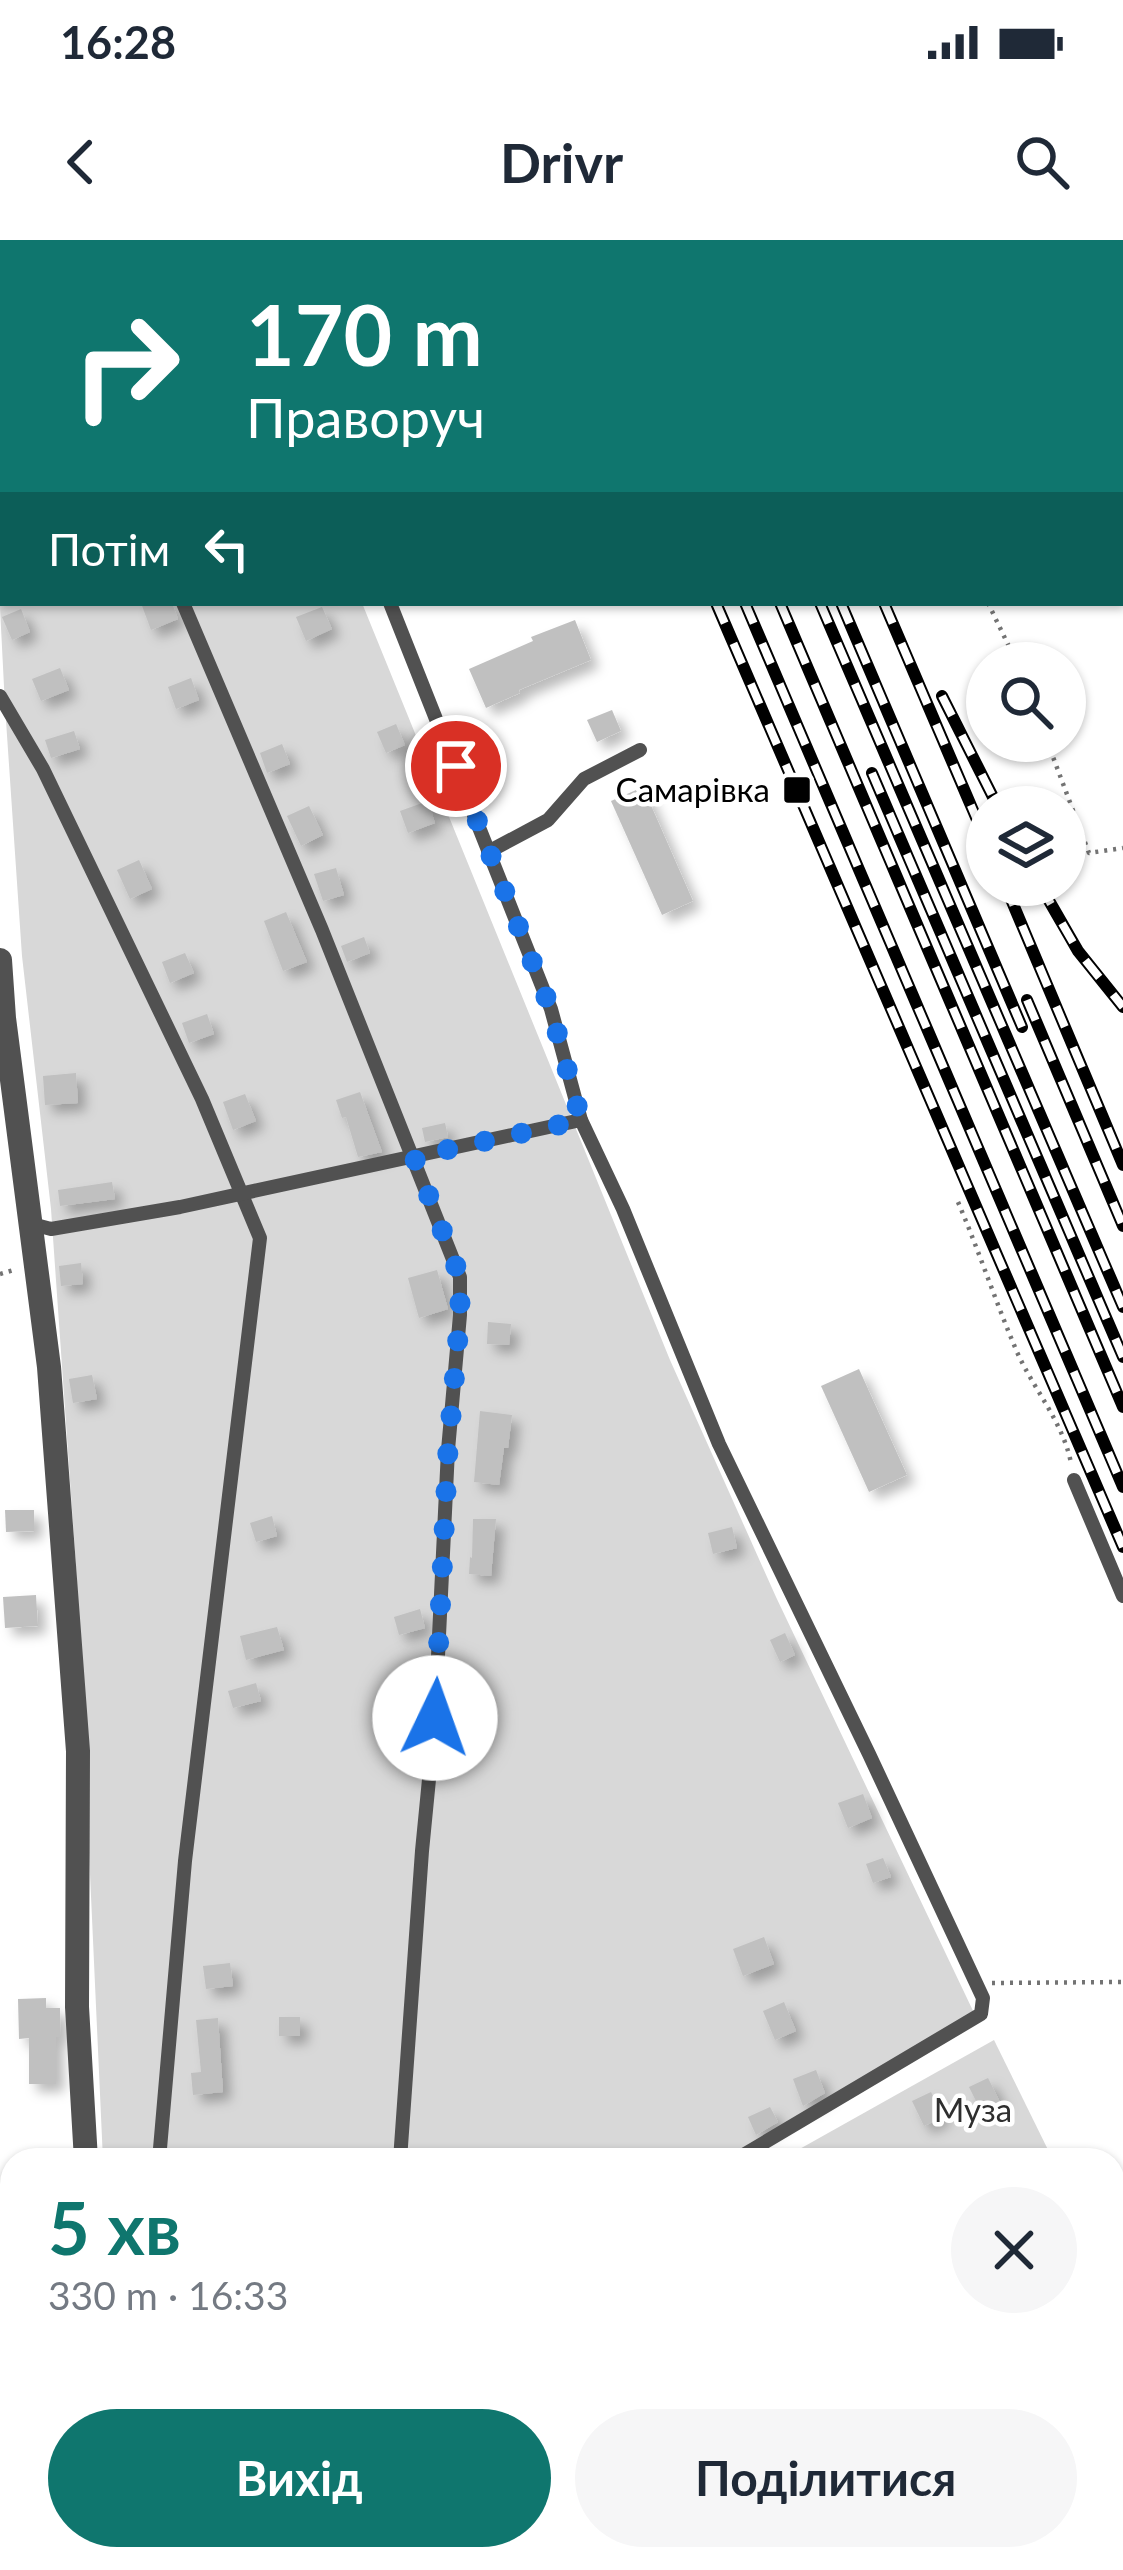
<!DOCTYPE html>
<html lang="uk">
<meta charset="utf-8">
<style>
body{margin:0;font-family:Lato,sans-serif;background:#f6f6f7;color:#1f2937;height:100vh;display:flex;flex-direction:column;font-size:45px;white-space:nowrap}
*{box-sizing:border-box;margin:0}
p{font-size:39px;color:#747a83}
.icon{flex:none;width:66px;height:66px;fill:none;stroke:currentColor;stroke-width:2;stroke-linecap:round;stroke-linejoin:round}
.map{position:relative;flex:1;overflow:hidden}
.side{position:absolute;left:0px;top:1908px;width:1125px;height:423px;display:flex;flex-direction:column;background:#fff;border-radius:36px 36px 0 0;box-shadow:0 3px 9px #0004}
.side>*{flex:none}
.banner{position:absolute;left:0px;top:0px;width:1125px;height:366px;box-shadow:0 3px 9px #0004;background:#0f766e;color:#fff;overflow:hidden}
.controls{position:absolute;left:966px;top:402px;display:grid;gap:24px}
.controls a{display:grid;place-items:center;width:120px;height:120px;border-radius:50%;background:#fff;box-shadow:0 3px 9px #0004;font-size:60px}
.pin{position:absolute;display:grid;place-items:center;width:102px;height:102px;color:#fff;margin:-51px;border:6px solid #fff;border-radius:50%;box-shadow:0 3px 12px #0007}
.me{position:absolute;width:132px;margin:-66px;rotate:3deg;stroke-linejoin:round;filter:drop-shadow(0 0 9px #0008)}
.turn{display:flex;align-items:center;gap:42px;height:252px;padding:0 48px;font-size:54px}
.turn .icon{width:156px;height:156px;stroke-width:2.5}
.turn b{display:block;font-size:84px;line-height:102px}
.then{display:flex;align-items:center;height:114px;padding:0 48px;background:#0003;gap:24px;font-size:45px}
.round{display:grid;place-items:center;flex:none;width:126px;height:126px;border-radius:63px;background:#f6f6f7}
.summary{display:flex;align-items:center;justify-content:space-between;height:204px;padding:0 48px}
h1{font-size:72px;font-weight:700;line-height:90px;color:#0f766e}
.action{display:flex;gap:24px;margin-top:auto;padding:24px 48px}
.action a{flex:1;height:138px;border-radius:72px;background:#0f766e;color:#fff;font-size:48px;font-weight:700;line-height:138px;text-align:center}
.action a+a{background:#f6f6f7;color:#1f2937}
.status{display:flex;justify-content:space-between;align-items:center;height:84px;padding:0 60px;background:#fff;direction:ltr}
.status svg{height:33px;fill:currentColor}
header{display:flex;justify-content:space-between;align-items:center;height:156px;padding:0 48px;background:#fff;font-size:54px;font-weight:700}
.map>svg:first-child{display:block}
</style>
<div class="status"><b>16:28</b><svg viewBox="0 0 49 12"><path d="M0 12V9h3v3zM5 12V6h3v6zM10 12V3h3v9zM15 12V0h3v12zM26 1h20v11H26zM47 4h2v5h-2z"/></svg></div>
<header><svg class="icon" aria-label="back" viewBox="0 0 24 24"><path d="M15 5l-7 7 7 7"/></svg>Drivr<svg class="icon" aria-label="search" viewBox="0 0 24 24"><circle cx="10" cy="10" r="6"/><path d="M15 15l6 6"/></svg></header>
<div class="map">
<svg width="1123" height="2330" viewBox="0 0 1123 2330">
<defs>
<filter id="shadow"><feDropShadow dx="8" dy="8" stdDeviation="6" flood-color="#0004"/></filter>
</defs>
<rect width="100%" height="100%" fill="#fff"/>
<g fill="#d8d8d8">
<path d="M 0,0 L 215,0 L 216,3 L 3,3 L 3,363 L 362,363 L 670,1120 L 776,1357 L 975,1775 L 732,1920 L 103,1920 L 76,1326 L 51,969 L 22,716 L 5,466 L 0,368 Z"/>
<path d="M 994,1800 L 1053,1920 L 780,1920 Z"/>
<path d="M 1113,2042 L 1123,2063 L 1123,2155 L 1113,2160 Z"/>
<path d="M 1123,2175 L 1123,2330 L 851,2330 L 871,2319 L 1113,2319 L 1113,2180 Z"/>
<path d="M 124,2319 L 832,2319 L 812,2330 L 124,2330 Z"/>
</g>
<g fill="#c0c0c0" filter="url(#shadow)">
<path d="M 141,363 L 172,363 L 178,379 L 151,390 Z"/>
<path d="M 322,367 L 332,389 L 306,401 L 296,377 Z"/>
<path d="M 21,369 L 30,392 L 12,400 L 2,377 Z"/>
<path d="M 575,380 L 591,420 L 519,450 L 520,453 L 486,468 L 469,429 L 533,401 L 531,397 Z"/>
<path d="M 60,428 L 69,450 L 41,461 L 32,439 Z"/>
<path d="M 191,438 L 199,460 L 176,469 L 168,447 Z"/>
<path d="M 612,470 L 621,491 L 597,502 L 587,480 Z"/>
<path d="M 396,484 L 405,505 L 386,513 L 377,492 Z"/>
<path d="M 74,491 L 80,509 L 51,518 L 45,500 Z"/>
<path d="M 282,504 L 290,524 L 267,533 L 260,513 Z"/>
<path d="M 643,547 L 693,661 L 662,675 L 611,561 Z"/>
<path d="M 428,561 L 435,583 L 408,593 L 400,571 Z"/>
<path d="M 309,566 L 323,595 L 301,606 L 287,576 Z"/>
<path d="M 139,620 L 152,649 L 130,659 L 117,630 Z"/>
<path d="M 336,628 L 344,655 L 323,661 L 314,634 Z"/>
<path d="M 286,672 L 307,722 L 283,731 L 264,681 Z"/>
<path d="M 364,697 L 370,713 L 347,722 L 341,706 Z"/>
<path d="M 185,713 L 194,733 L 170,743 L 162,722 Z"/>
<path d="M 207,774 L 214,794 L 189,803 L 182,783 Z"/>
<path d="M 76,833 L 78,863 L 45,865 L 43,836 Z"/>
<path d="M 360,852 L 382,912 L 358,917 L 346,877 L 342,878 L 336,860 Z"/>
<path d="M 245,854 L 256,881 L 233,890 L 223,862 Z"/>
<path d="M 445,883 L 448,897 L 425,902 L 422,888 Z"/>
<path d="M 112,942 L 115,959 L 60,966 L 58,950 Z"/>
<path d="M 81,1023 L 83,1044 L 61,1046 L 59,1026 Z"/>
<path d="M 437,1030 L 448,1069 L 419,1078 L 408,1038 Z"/>
<path d="M 488,1082 L 511,1084 L 509,1105 L 487,1104 Z"/>
<path d="M 859,1129 L 907,1235 L 869,1252 L 821,1146 Z"/>
<path d="M 92,1135 L 97,1159 L 73,1163 L 69,1139 Z"/>
<path d="M 480,1171 L 512,1175 L 508,1208 L 504,1208 L 499,1245 L 474,1242 Z"/>
<path d="M 5,1270 L 34,1270 L 34,1291 L 6,1292 Z"/>
<path d="M 272,1276 L 277,1296 L 256,1302 L 250,1283 Z"/>
<path d="M 473,1279 L 496,1279 L 491,1336 L 469,1334 L 470,1317 L 472,1318 Z"/>
<path d="M 732,1287 L 737,1308 L 713,1314 L 708,1293 Z"/>
<path d="M 36,1355 L 38,1386 L 5,1388 L 3,1357 Z"/>
<path d="M 420,1369 L 425,1388 L 399,1395 L 394,1377 Z"/>
<path d="M 277,1387 L 284,1410 L 246,1420 L 240,1396 Z"/>
<path d="M 785,1393 L 795,1415 L 780,1422 L 770,1400 Z"/>
<path d="M 256,1443 L 261,1461 L 233,1468 L 228,1451 Z"/>
<path d="M 421,1470 L 423,1487 L 401,1490 L 399,1473 Z"/>
<path d="M 863,1554 L 872,1578 L 848,1588 L 838,1563 Z"/>
<path d="M 883,1618 L 891,1637 L 873,1643 L 866,1624 Z"/>
<path d="M 764,1697 L 774,1724 L 743,1736 L 733,1709 Z"/>
<path d="M 230,1723 L 233,1746 L 206,1749 L 203,1726 Z"/>
<path d="M 46,1758 L 46,1768 L 60,1768 L 61,1797 L 56,1797 L 56,1844 L 29,1844 L 29,1798 L 19,1799 L 18,1759 Z"/>
<path d="M 784,1762 L 796,1791 L 775,1800 L 763,1771 Z"/>
<rect x="279" y="1777" width="21" height="19"/>
<path d="M 218,1778 L 223,1852 L 193,1855 L 191,1833 L 201,1832 L 196,1780 Z"/>
<path d="M 816,1830 L 825,1853 L 803,1866 L 793,1839 Z"/>
<path d="M 988,1838 L 1000,1862 L 981,1871 L 969,1847 Z"/>
<path d="M 931,1852 L 943,1877 L 924,1886 L 912,1861 Z"/>
<path d="M 770,1867 L 778,1882 L 756,1895 L 748,1877 Z"/>
</g>
<g fill="none" stroke-linecap="round" stroke-linejoin="round">
<g stroke="#737373" stroke-width="4.5" stroke-dasharray="3 6" stroke-linecap="butt">
<path d="M 815,0 L 816,3"/>
<path d="M 988,363 L 1017,423"/>
<path d="M 1047,501 L 1089,613 L 1123,608"/>
<path d="M 958,962 C 979,1011 996,1063 1017,1112 C 1034,1150 1063,1182 1071,1223"/>
<path d="M 0,1034 L 14,1030"/>
<path d="M 992,1743 L 1123,1742"/>
</g>
<g stroke="#515151" stroke-width="14">
<path d="M 237,0 L 238,3"/>
<path d="M 530,0 L 531,3"/>
<path d="M 183,363 L 322,690 L 460,1037 L 460,1075 L 448,1210 L 435,1478 L 422,1611 L 400,1920"/>
<path d="M 390,363 L 551,769 L 581,880 L 623,969 L 719,1204 L 869,1514 L 983,1758 L 981,1774 L 735,1920"/>
<path d="M 0,456 L 43,529 L 202,859 L 260,998 L 185,1621 L 159,1920"/>
<path d="M 488,612 L 548,580 L 584,539 L 640,510"/>
<path d="M 32,984 L 51,989 L 180,967 L 581,880"/>
<path d="M 1074,1240 L 1123,1356"/>
<path d="M 1113,2158 L 1123,2153"/>
<path d="M 365,2330 L 387,2319"/>
<path d="M 811,2330 L 831,2319"/>
</g>
<g stroke="#515151" stroke-width="24">
<path d="M 1085,0 L 1087,3"/>
<path d="M 1122,86 L 1123,88"/>
<path d="M 0,720 L 4,778 L 49,1127 L 78,1511 L 77,1767 L 86,1920"/>
<path d="M 101,2330 L 102,2319"/>
</g>
<defs>
<g id="rail">
<path d="M 559,0 L 561,3"/>
<path d="M 587,0 L 588,3"/>
<path d="M 641,0 L 643,3"/>
<path d="M 663,0 L 664,3"/>
<path d="M 682,0 L 683,3"/>
<path d="M 702,0 L 703,3"/>
<path d="M 742,0 L 743,3"/>
<path d="M 716,363 L 1123,1307"/>
<path d="M 745,363 L 1123,1247"/>
<path d="M 780,363 L 1123,1167"/>
<path d="M 820,363 L 1123,1067"/>
<path d="M 841,363 L 1022,787"/>
<path d="M 884,363 L 987,603"/>
<path d="M 942,456 L 998,567"/>
<path d="M 872,533 L 1123,1117"/>
<path d="M 1005,645 L 1123,925"/>
<path d="M 1040,645 L 1078,711 L 1123,767"/>
<path d="M 1027,760 L 1123,986"/>
</g>
</defs>
<use href="#rail" stroke="#000" stroke-width="12"/>
<use href="#rail" stroke="#fff" stroke-width="8" stroke-dasharray="22" stroke-linecap="butt"/>
</g>
<g fill="none" stroke-linecap="round" stroke-linejoin="round">
<path stroke="#1a73e8" stroke-width="21" stroke-dasharray="0 37.8" d="M 435,1478 L 448,1210 L 460,1075 L 460,1037 L 414,917 L 581,880 L 551,770 L 456,526"/>
</g>
<rect fill="#000" stroke="#fff" stroke-width="4.5" x="782" y="535" width="30" height="30" rx="6"/>
<g text-anchor="middle" stroke-width="9" stroke-linejoin="round" paint-order="stroke">
<g font-size="33" fill="#000" stroke="#fff" text-anchor="end">
<text x="770" y="562">Самарівка</text>
</g>
<g font-size="33" fill="#2f2f2f" stroke="#fff">
<text x="973" y="1882">Муза</text>
</g>
</g>
</svg>
<div class="controls">
<a><svg class="icon" aria-label="search" viewBox="0 0 24 24"><circle cx="10" cy="10" r="6"/><path d="M15 15l6 6"/></svg></a>
<a><svg class="icon" aria-label="layers" viewBox="0 0 24 24"><path d="M12 4l9 5-9 5-9-5zM3 14l9 5 9-5"/></svg></a>
</div>
<div class="pin" style="left:456px;top:526px;background:#d93025"><svg class="icon" aria-label="arrive" viewBox="0 0 24 24"><path d="M6 21V4h12l-3 4 3 4H6"/></svg></div>
<svg class="me" style="left:435px;top:1478px" viewBox="-20 -20 40 40"><circle r="19" fill="#fff"/><path d="M0-13L10 11 0 6-10 11z" fill="#1a73e8"/></svg>
<div class="banner">
<div class="turn"><svg class="icon" aria-label="right" viewBox="0 0 24 24"><path d="M7 20v-9h11M14 6l5 5-5 5"/></svg><div><b>170 m</b>Праворуч</div></div>
<div class="then">Потім<svg class="icon" aria-label="left" viewBox="0 0 24 24"><path d="M17 20v-9H6M10 6l-5 5 5 5"/></svg></div>
</div>
<section class="side">
<div class="summary"><div><h1>5 хв</h1><p>330 m · 16:33</p></div><a class="round"><svg class="icon" aria-label="close" viewBox="0 0 24 24"><path d="M6 6l12 12M18 6L6 18"/></svg></a></div>
<div class="action"><a>Вихід</a><a>Поділитися</a></div>
</section>
</div>
